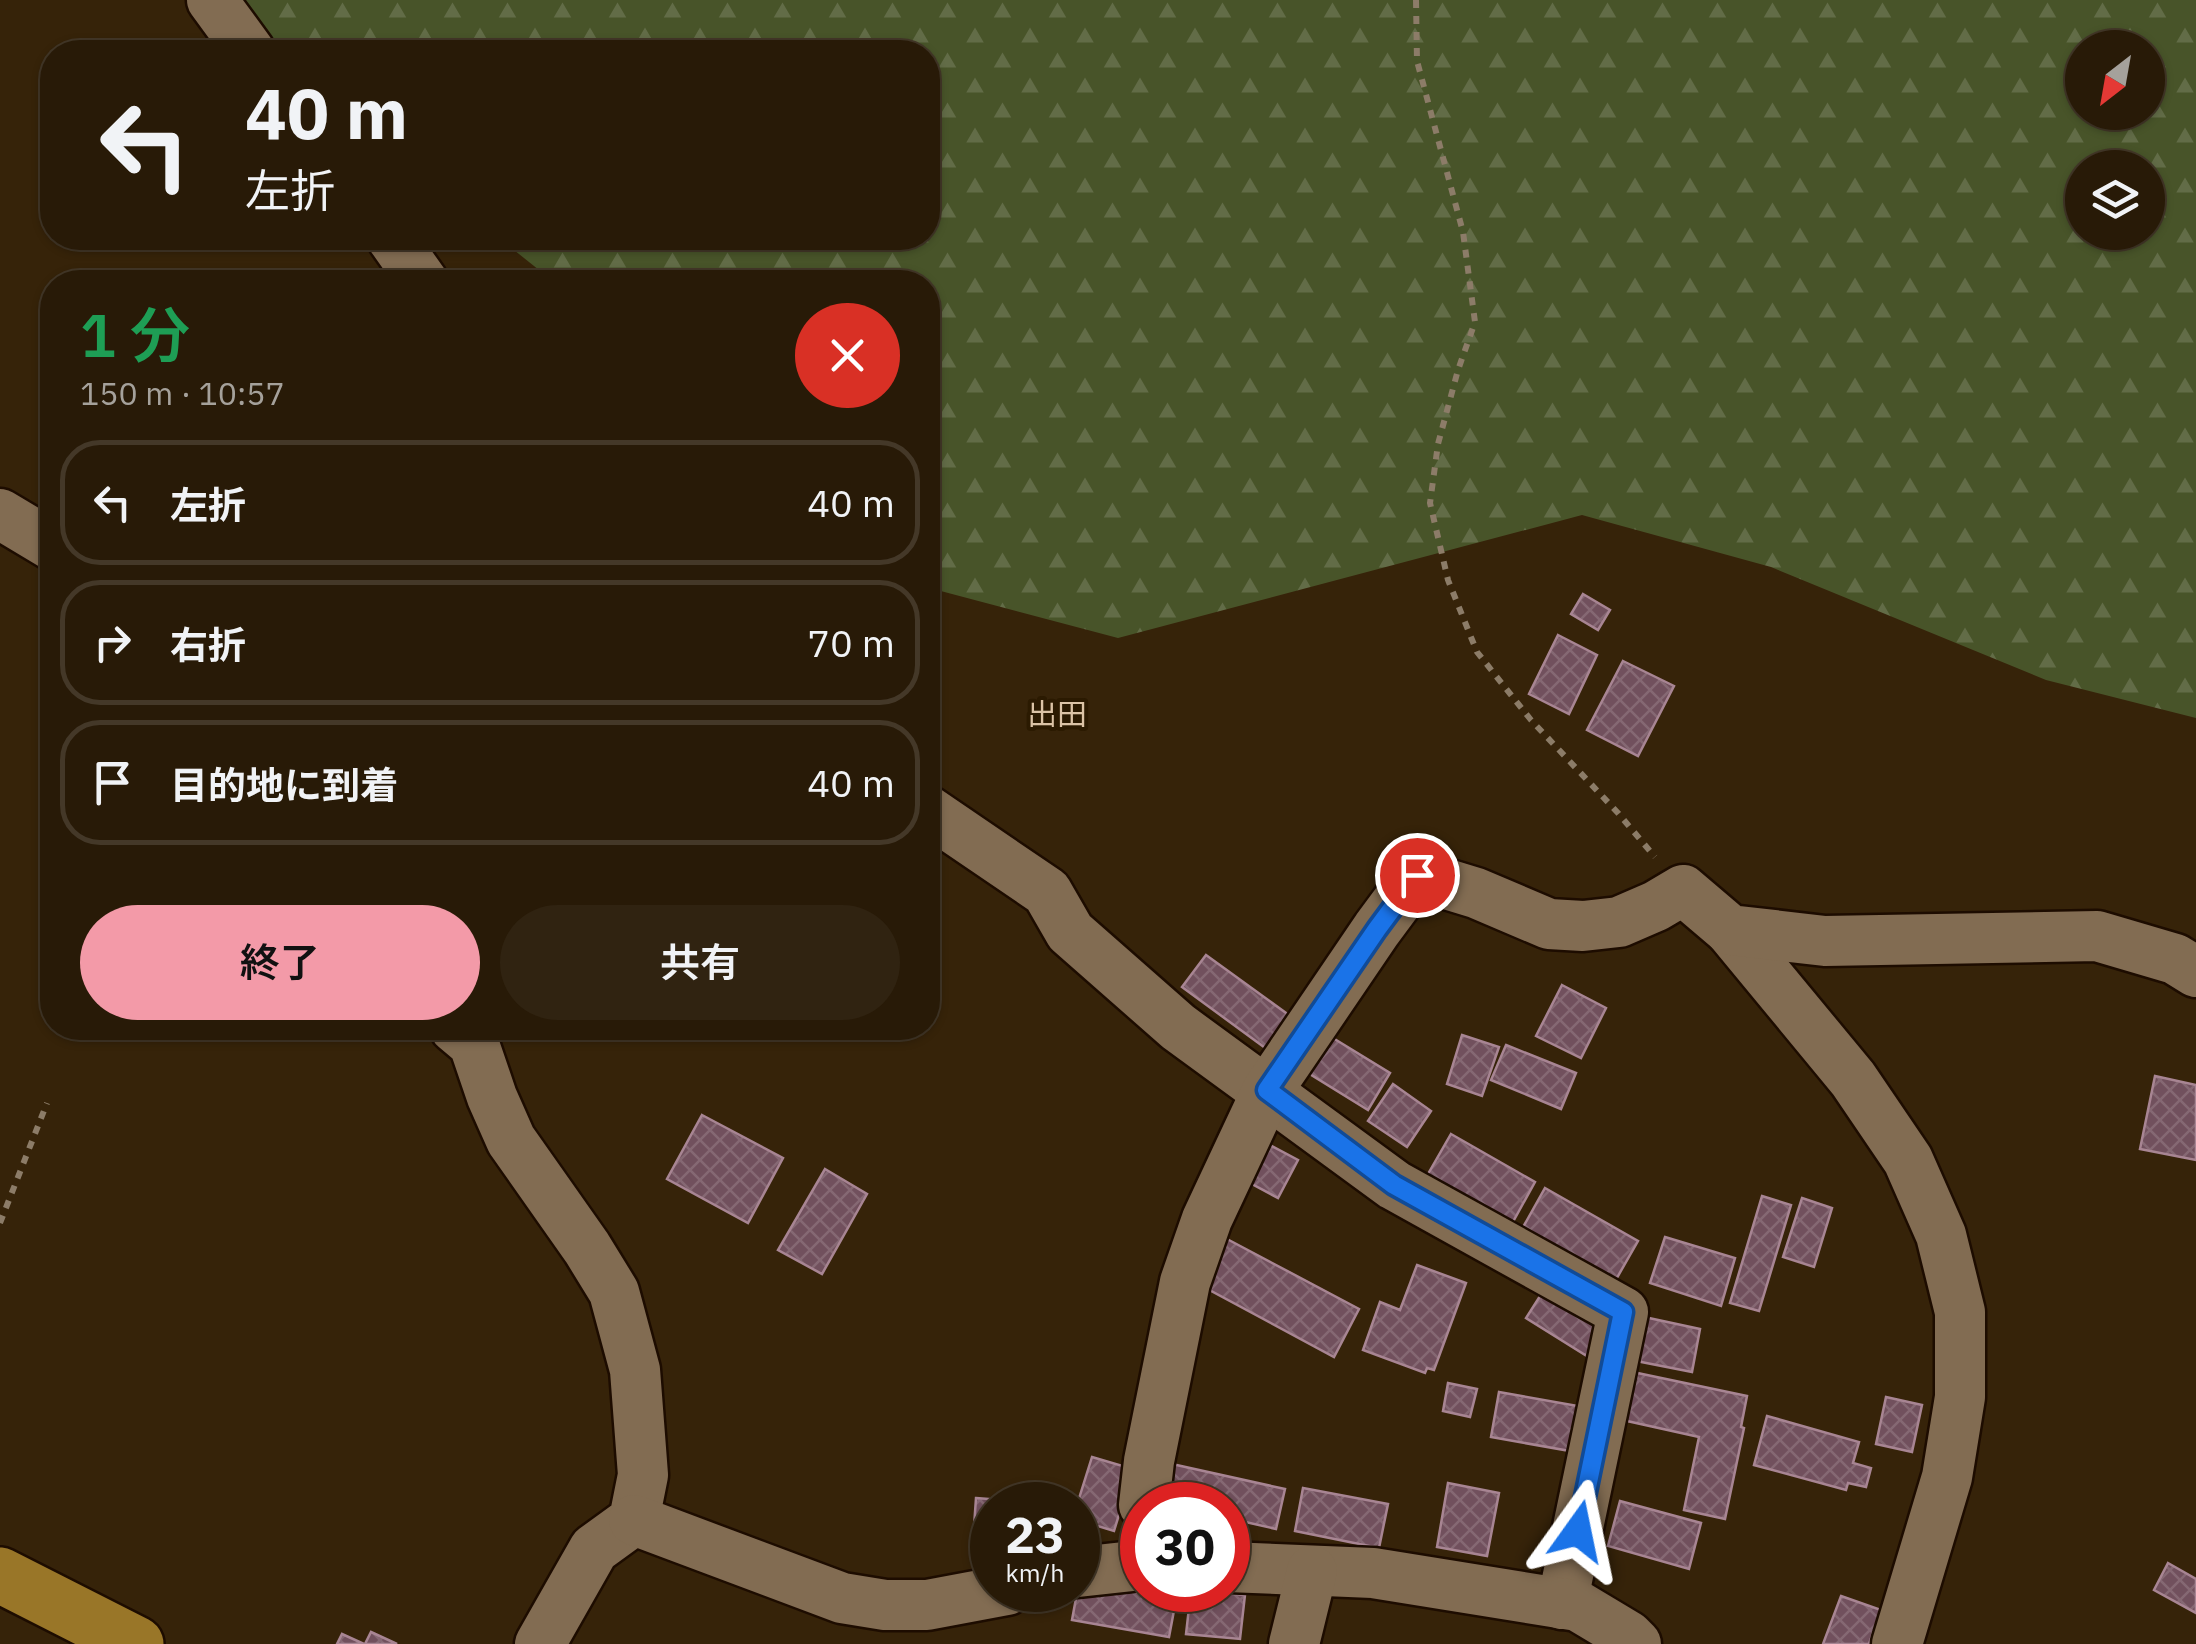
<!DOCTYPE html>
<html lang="ja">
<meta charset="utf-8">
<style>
body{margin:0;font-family:"IBM Plex Sans","Noto Sans JP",sans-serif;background:#302311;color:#f1f3f6;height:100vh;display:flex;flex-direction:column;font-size:38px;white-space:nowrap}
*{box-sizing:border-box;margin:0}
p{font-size:32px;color:#a5a19b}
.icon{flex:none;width:55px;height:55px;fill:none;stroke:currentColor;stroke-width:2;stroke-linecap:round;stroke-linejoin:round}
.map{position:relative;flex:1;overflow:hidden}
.panel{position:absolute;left:40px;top:270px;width:900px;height:770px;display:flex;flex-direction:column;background:#281a07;border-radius:40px;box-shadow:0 2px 8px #0004,0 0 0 2px #443828}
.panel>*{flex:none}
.top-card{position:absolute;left:40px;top:40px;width:900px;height:210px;border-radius:40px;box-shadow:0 2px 8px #0004,0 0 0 2px #443828;background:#281a07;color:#f1f3f6;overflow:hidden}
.needle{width:65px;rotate:211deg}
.controls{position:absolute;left:2065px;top:30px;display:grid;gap:20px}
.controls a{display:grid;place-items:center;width:100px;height:100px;border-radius:50%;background:#281a07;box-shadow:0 2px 8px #0004,0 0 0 2px #443828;font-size:50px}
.speed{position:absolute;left:970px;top:1482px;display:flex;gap:20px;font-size:50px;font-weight:700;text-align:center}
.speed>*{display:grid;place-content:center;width:130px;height:130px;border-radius:50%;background:#281a07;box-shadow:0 2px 8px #0004,0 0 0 2px #443828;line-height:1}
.speed small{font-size:25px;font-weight:400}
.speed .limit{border:15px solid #d22;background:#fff;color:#111}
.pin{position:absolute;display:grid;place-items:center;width:85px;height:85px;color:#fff;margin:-42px;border:5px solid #fff;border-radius:50%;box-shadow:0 2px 10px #0007}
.me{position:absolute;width:110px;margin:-55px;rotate:12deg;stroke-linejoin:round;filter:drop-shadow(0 0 8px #0008)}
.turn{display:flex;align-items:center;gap:35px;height:210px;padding:0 40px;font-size:45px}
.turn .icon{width:130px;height:130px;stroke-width:2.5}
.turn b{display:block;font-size:70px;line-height:85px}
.round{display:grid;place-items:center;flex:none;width:105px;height:105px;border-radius:52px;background:#302311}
.head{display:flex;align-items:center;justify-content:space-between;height:170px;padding:0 40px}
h1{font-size:60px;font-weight:600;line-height:75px;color:#1e9e55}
.action{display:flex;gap:20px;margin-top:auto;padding:20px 40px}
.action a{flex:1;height:115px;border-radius:60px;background:#f39aa8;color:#111;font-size:40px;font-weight:600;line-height:115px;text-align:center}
.action a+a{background:#302311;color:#f1f3f6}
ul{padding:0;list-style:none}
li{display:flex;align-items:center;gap:30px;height:125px;margin:0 20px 15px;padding:0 20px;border:5px solid #443828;border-radius:40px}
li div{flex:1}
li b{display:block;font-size:38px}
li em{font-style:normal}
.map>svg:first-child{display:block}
</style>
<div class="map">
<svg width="2196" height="1644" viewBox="0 0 2196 1644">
<defs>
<pattern id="forest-firs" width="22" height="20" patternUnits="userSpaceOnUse" patternTransform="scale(2.5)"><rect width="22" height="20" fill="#485429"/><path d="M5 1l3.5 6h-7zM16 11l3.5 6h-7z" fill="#626c47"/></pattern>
<pattern id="building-cross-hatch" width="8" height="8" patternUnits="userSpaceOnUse" patternTransform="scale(2.5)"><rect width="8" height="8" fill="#71505d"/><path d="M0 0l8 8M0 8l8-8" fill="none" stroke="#856873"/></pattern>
</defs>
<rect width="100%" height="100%" fill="#362309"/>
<path fill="url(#forest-firs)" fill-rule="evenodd" d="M 209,0 L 2196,0 L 2196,718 L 2046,680 L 1771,567 L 1582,515 L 1118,638 L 937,590 L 928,583 L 928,282 L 554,282 L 499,238 L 928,238 L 928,52 L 274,52 ZM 2082,48 L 2148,48 L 2148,112 L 2082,112 ZM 2082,168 L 2148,168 L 2148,232 L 2082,232 Z"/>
<g fill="url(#building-cross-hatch)" stroke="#a88593" stroke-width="2.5">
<path d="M 1583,594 L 1610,610 L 1598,630 L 1571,614 Z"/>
<path d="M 1558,635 L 1597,655 L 1569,714 L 1529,694 Z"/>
<path d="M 1623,661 L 1674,686 L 1638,756 L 1587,730 Z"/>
<path d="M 1206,955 L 1293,1018 L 1268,1050 L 1182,987 Z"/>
<path d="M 1562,985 L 1606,1008 L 1581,1058 L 1536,1036 Z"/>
<path d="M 1328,1035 L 1390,1073 L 1368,1110 L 1305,1071 Z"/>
<path d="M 1462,1035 L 1499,1047 L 1482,1096 L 1447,1084 Z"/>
<path d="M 1506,1045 L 1576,1073 L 1561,1109 L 1491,1080 Z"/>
<path d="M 2155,1076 L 2196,1085 L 2196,1160 L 2140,1149 Z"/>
<path d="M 1393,1084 L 1431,1111 L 1407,1147 L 1368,1121 Z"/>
<path d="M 702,1115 L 783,1158 L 748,1223 L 667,1179 Z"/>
<path d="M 1451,1134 L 1535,1182 L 1509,1229 L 1424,1181 Z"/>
<path d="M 1270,1145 L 1298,1160 L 1278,1198 L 1250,1183 Z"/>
<path d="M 825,1169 L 867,1194 L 822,1274 L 778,1250 Z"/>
<path d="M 1545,1188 L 1638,1241 L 1610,1290 L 1517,1238 Z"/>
<path d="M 1762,1196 L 1791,1205 L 1759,1311 L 1730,1303 Z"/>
<path d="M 1802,1198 L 1832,1208 L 1814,1267 L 1783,1257 Z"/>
<path d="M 1665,1237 L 1735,1258 L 1721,1306 L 1650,1283 Z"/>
<path d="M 1227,1239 L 1359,1309 L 1334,1357 L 1202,1286 Z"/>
<path d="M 1417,1265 L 1466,1283 L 1434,1370 L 1427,1368 L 1425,1373 L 1363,1350 L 1380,1302 L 1400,1310 Z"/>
<path d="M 1549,1282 L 1613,1322 L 1590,1358 L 1526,1318 Z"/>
<path d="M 1635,1315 L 1700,1329 L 1692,1372 L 1626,1359 Z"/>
<path d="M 1628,1371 L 1747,1396 L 1741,1427 L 1744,1428 L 1725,1519 L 1684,1510 L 1699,1437 L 1618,1419 Z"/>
<path d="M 1448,1383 L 1477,1389 L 1470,1417 L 1443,1411 Z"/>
<path d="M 1499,1392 L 1589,1408 L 1581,1453 L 1491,1437 Z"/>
<path d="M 1886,1397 L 1922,1405 L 1912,1452 L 1876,1444 Z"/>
<path d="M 1767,1416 L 1859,1442 L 1853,1463 L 1871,1468 L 1866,1487 L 1848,1483 L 1846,1490 L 1754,1465 Z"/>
<path d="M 1092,1457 L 1133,1469 L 1114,1531 L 1078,1520 L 1077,1505 Z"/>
<path d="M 1172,1464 L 1285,1489 L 1276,1529 L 1228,1518 L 1228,1505 L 1169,1505 Z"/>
<path d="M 1448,1483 L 1499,1493 L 1487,1556 L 1437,1547 Z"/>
<path d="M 1303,1488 L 1388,1504 L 1379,1548 L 1295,1531 Z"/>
<path d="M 976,1498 L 1052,1504 L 1052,1505 L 992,1505 L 992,1543 L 973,1541 Z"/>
<path d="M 1620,1501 L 1701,1523 L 1689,1569 L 1608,1546 Z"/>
<path d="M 2168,1563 L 2196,1579 L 2196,1613 L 2154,1590 Z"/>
<path d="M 1079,1582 L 1176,1600 L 1169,1637 L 1072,1620 Z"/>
<path d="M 1191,1590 L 1245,1595 L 1240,1639 L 1186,1634 Z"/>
<path d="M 1841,1596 L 1881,1610 L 1869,1644 L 1823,1644 Z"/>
<path d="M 371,1632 L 397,1644 L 365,1644 Z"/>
<path d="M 342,1634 L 364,1644 L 337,1644 Z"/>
</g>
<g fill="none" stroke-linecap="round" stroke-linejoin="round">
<defs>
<g id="minor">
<path d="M 212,0 L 250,52"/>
<path d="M 392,238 L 423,282"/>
<path d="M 0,514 L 52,545"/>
<path d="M 928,811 L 1047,892 L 1070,932 L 1178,1027 L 1394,1185 L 1623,1312 L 1562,1604"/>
<path d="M 1730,930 L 1853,1079 L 1908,1160 L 1941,1235 L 1960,1312 L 1960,1397 L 1947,1477 L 1897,1644"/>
<path d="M 455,1028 L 474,1044 L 492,1097 L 511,1140 L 587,1248 L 614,1292 L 635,1370 L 643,1475 L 634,1520 L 594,1549 L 540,1644"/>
<path d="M 1144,1505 L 1149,1461 L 1185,1282 L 1207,1219 L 1267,1091 L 1377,929 L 1417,875 L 1476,893 L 1549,924 L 1583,926 L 1619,922 L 1656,906 L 1683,890 L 1730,930 L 1825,941 L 2097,936 L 2175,959 L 2196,972"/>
<path d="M 634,1520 L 842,1598 L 885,1605 L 927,1605 L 1007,1590"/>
<path d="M 1228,1567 L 1373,1573 L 1578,1606 L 1628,1636 L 1636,1644"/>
<path d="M 1078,1572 L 1142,1565"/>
<path d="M 1294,1644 L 1312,1571"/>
</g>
<path id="major" d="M 0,1575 L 136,1644"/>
</defs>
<use href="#minor" stroke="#1d0c00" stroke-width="55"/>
<use href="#major" stroke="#1d0c00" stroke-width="60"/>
<g stroke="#8c7c68" stroke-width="6" stroke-dasharray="8 8" stroke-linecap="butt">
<path d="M 1416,0 L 1417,61 L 1463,232 L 1475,322 L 1458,370 L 1438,444 L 1430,503 L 1448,580 L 1477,652 L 1531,720 L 1618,813 L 1655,857"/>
<path d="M 0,1223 L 47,1103"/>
</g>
<use href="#minor" stroke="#826c52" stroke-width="50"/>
<use href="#major" stroke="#997628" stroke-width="55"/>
</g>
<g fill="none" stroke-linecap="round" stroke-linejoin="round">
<defs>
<path id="route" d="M 1417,875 L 1377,929 L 1267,1090 L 1394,1185 L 1623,1312 L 1578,1531"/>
</defs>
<use href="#route" stroke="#114b97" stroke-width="25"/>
<use href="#route" stroke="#1a73e8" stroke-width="18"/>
</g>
<g text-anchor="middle" stroke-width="8" stroke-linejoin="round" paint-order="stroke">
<g font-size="30" fill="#dbc3a6" stroke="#2b1a01">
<text x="1057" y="725">出田</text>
</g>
</g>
</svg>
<div class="controls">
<a><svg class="needle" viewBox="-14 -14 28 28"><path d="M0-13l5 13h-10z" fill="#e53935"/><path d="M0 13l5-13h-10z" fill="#a5a19b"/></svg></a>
<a><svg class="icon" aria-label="layers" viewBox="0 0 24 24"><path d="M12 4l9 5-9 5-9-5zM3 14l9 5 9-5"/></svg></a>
</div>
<div class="speed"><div>23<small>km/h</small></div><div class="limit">30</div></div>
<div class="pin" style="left:1417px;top:875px;background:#d93025"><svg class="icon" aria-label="arrive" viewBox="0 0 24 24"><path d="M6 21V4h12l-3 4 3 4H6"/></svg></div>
<svg class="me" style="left:1578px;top:1531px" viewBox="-20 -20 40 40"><path d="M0-17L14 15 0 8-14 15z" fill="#1a73e8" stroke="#fff" stroke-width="4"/></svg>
<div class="top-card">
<div class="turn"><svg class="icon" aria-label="left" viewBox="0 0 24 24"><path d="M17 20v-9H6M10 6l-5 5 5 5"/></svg><div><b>40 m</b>左折</div></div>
</div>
<section class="panel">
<div class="head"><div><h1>1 分</h1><p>150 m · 10:57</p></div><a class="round" style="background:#d93025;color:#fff"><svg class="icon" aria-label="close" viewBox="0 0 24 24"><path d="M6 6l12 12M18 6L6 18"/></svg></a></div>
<ul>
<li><svg class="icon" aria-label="left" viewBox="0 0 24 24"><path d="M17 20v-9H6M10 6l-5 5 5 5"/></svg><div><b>左折</b></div><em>40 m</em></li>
<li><svg class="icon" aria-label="right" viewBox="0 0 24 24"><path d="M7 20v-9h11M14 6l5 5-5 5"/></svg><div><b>右折</b></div><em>70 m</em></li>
<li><svg class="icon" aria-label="arrive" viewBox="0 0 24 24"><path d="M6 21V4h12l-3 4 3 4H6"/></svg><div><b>目的地に到着</b></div><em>40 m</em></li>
</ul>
<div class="action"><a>終了</a><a>共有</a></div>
</section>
</div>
